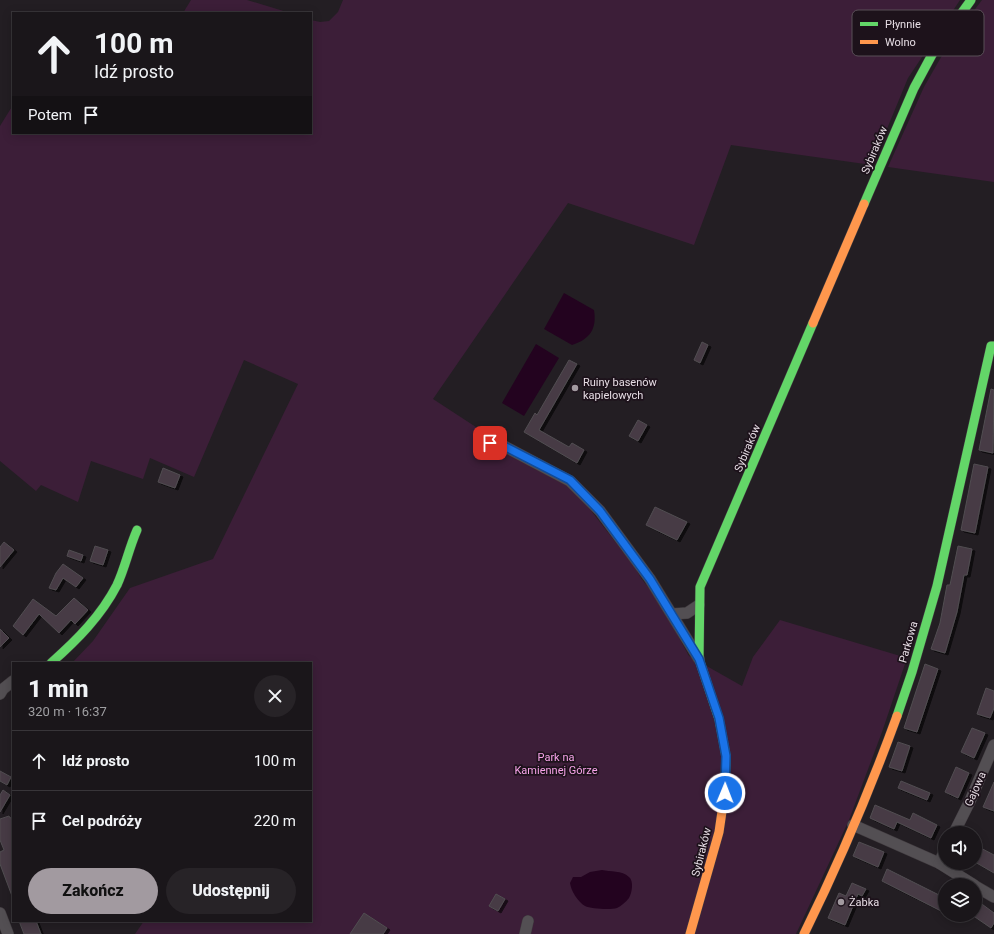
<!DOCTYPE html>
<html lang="pl">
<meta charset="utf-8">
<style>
body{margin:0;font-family:Roboto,sans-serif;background:#272327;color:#f1f3f6;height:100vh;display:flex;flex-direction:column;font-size:15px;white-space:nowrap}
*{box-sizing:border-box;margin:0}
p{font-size:13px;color:#9f9fa2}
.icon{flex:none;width:22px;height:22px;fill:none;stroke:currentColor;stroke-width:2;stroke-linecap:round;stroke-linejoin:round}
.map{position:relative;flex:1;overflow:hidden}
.side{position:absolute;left:12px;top:662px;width:300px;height:260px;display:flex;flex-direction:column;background:#1a161a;border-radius:0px;box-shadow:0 2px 10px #0003,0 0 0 1px #383539}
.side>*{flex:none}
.hud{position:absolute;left:12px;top:12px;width:300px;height:122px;border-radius:0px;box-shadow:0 2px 10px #0003,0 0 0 1px #383539;background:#1a161a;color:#f1f3f6;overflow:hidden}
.fabs{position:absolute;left:938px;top:826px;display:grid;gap:8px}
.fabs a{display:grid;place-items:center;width:44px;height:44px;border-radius:50%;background:#1a161a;box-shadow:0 2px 10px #0003,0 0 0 1px #383539;font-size:20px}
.pin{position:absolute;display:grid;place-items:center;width:34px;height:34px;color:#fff;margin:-17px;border-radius:8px;box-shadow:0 2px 6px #0006}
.me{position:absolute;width:44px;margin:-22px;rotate:1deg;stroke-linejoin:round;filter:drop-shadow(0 0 3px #0008)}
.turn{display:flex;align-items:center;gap:14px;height:84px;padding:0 16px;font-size:18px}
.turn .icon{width:52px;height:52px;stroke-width:2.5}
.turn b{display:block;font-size:28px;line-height:34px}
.then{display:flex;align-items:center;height:38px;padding:0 16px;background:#0003;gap:8px;font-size:15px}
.round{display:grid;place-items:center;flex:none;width:42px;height:42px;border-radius:21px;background:#272327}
.overview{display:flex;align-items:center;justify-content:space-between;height:68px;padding:0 16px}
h1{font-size:24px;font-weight:800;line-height:30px}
.action{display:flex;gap:8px;margin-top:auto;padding:8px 16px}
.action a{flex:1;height:46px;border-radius:24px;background:#a29aa0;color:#111;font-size:16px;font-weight:800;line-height:46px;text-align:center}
.action a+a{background:#272327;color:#f1f3f6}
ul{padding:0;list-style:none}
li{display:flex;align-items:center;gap:12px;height:60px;padding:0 16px;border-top:1px solid #383539}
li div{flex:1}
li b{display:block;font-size:15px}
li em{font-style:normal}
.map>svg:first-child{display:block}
</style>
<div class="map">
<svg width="994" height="934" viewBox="0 0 994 934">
<defs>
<filter id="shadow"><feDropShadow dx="3" dy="2" stdDeviation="0" flood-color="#0009"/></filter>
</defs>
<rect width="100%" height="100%" fill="#231e23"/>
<g fill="#3c1e38">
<path d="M 191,0 L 247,0 L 290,13 L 183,13 Z"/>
<path d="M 343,0 L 960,0 L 908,78 L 872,165 L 731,145 L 694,245 L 568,203 L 433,399 L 531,463 L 571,487 L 582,499 L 634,566 L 641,578 L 660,603 L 689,656 L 742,686 L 753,657 L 780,620 L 907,658 L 882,732 L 849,820 L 796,934 L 135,934 L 144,921 L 311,921 L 311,663 L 72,663 L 93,641 L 130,588 L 213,559 L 298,384 L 244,360 L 194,477 L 150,458 L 143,479 L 91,461 L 78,502 L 41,485 L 36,491 L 0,461 L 0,126 L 13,105 L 13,133 L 311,133 L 311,20 L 320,22 L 329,21 L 338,12 Z"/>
<path d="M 982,0 L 994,0 L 994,182 L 888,167 L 924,87 L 948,45 Z"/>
</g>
<g fill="#23031f">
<path d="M 564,293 L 594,310 C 597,329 590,339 572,345 L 544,329 Z"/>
<path d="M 536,344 L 559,358 L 524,416 L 502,403 Z"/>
<path d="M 602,870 C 610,872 622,870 629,877 C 634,881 632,893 629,898 C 626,902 621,906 617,908 C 611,910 591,909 585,906 C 578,902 571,891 570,883 L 573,877 L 581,877 L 590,872 Z"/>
</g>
<g fill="#463b45" stroke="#514d51" filter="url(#shadow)">
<path d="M 702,342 L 708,345 L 700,363 L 694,360 Z"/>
<path d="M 569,360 L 577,364 L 539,430 L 569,447 L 572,443 L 584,450 L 577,463 L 524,432 L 535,413 L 537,415 Z"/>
<path d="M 991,389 L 994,390 L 993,453 L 979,450 Z"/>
<path d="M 638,420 L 647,425 L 638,441 L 629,436 Z"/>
<path d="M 974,464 L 988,467 L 975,533 L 961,530 Z"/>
<path d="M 163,468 L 180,475 L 175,488 L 158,482 Z"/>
<path d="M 655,507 L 687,522 L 677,540 L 646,525 Z"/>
<path d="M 4,542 L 14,550 L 0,567 L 0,547 Z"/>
<path d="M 95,546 L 108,550 L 103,565 L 90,561 Z"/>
<path d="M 958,546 L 972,549 L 967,575 L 964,575 L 957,612 L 945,653 L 931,649 L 940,623 L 947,585 L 950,585 Z"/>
<path d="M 69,550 L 83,555 L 81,561 L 67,556 Z"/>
<path d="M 63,564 L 83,578 L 76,587 L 63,578 L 56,590 L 49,588 L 56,573 Z"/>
<path d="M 74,598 L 88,610 L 75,624 L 71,620 L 59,633 L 39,614 L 23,635 L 13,626 L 33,599 L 56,616 Z"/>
<path d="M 0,629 L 9,638 L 0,647 Z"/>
<path d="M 925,664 L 938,669 L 917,732 L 904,728 Z"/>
<path d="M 986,688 L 994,691 L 994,708 L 990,718 L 977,714 Z"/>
<path d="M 972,728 L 985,733 L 974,758 L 961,752 Z"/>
<path d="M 898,742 L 910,746 L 902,771 L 889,767 Z"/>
<path d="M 956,767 L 969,773 L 958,798 L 945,792 Z"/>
<path d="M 0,771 L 11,777 L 7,785 L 0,781 Z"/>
<path d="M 901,781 L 930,793 L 927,800 L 898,788 Z"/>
<path d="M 994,782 L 994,811 L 983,807 Z"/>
<path d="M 3,790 L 10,795 L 0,812 L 0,795 Z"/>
<path d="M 875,805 L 910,820 L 913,813 L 937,825 L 931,838 L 897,822 L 894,829 L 870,818 Z"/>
<path d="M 9,816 L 10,818 L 13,817 L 12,896 L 0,864 L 0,852 L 4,850 L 0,840 L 0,819 Z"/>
<path d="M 859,842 L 884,852 L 878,867 L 853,856 Z"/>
<path d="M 975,845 L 994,855 L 994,873 L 975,862 Z"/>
<path d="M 887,869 L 945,898 L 945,913 L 882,881 Z"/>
<path d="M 852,883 L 866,889 L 862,896 L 858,894 L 845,925 L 828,918 L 839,893 L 846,896 Z"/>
<path d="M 496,894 L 505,899 L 498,911 L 489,906 Z"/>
<path d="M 975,899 L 994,913 L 994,923 L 991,928 L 975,917 Z"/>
<path d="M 364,913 L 387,928 L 383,934 L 350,934 Z"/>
<path d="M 19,921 L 36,921 L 41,934 L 24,934 Z"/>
</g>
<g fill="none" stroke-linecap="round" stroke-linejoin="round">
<defs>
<g id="street">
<path d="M 490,443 L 500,444 L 570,481 L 600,511 L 650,579 L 699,659"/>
<path d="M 672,614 L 687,613 L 699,605"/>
<path d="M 0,694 L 3,689 L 13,681"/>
<path d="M 853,825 L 939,863 L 974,885"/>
<path d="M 954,833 L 970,801 L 994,745"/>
<path d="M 939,863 L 945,850"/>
<path d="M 975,886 L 994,897"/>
<path d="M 0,913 L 8,934"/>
<path d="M 525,934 L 528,921"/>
</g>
<g id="fast">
<path d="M 864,204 L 914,88 L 934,51 L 971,0"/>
<path d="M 51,663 C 77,640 101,616 117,585 C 125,568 129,548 137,530"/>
<path d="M 897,716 L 912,672 L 937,586 L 991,346 L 994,346"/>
<path d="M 725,791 L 726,756 L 719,719 L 699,659 L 700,587 L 813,323"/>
</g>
<g id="slow">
<path d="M 813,323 L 864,204"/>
<path d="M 690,934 L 719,832 L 725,791"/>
<path d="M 804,934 C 839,863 870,790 897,716"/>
</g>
</defs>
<use href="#street" stroke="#403b3f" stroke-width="12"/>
<use href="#fast" stroke="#403b3f" stroke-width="10"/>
<use href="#slow" stroke="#403b3f" stroke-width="10"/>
<use href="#street" stroke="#534f53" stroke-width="11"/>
<use href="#fast" stroke="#63d668" stroke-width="9"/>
<use href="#slow" stroke="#ff974d" stroke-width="9"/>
</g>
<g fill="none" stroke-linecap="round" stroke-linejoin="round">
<defs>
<path id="route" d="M 490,443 L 500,444 L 570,480 L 600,511 L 650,579 L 699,659 L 719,718 L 726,756 L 725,793"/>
</defs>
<use href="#route" stroke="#114b97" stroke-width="10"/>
<use href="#route" stroke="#1a73e8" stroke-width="7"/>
</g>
<g fill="#a29aa0" stroke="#1d121b" stroke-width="1.5">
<circle cx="575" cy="388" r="4"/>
<circle cx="841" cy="902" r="4"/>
</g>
<g text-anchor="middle" stroke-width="3.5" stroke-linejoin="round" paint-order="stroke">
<g font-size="11" fill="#e6dde4" stroke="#1d121b">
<text transform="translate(874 150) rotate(-67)" y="4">Sybiraków</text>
<text transform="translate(747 448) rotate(-67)" y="4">Sybiraków</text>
<text transform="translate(908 642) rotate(-74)" y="4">Parkowa</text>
<text transform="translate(975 789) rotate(-66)" y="4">Gajowa</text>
<text transform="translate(701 852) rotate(-76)" y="4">Sybiraków</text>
</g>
<g font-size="11" fill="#e6dde4" stroke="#1d121b" text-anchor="start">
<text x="583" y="386">Ruiny basenów<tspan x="583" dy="13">kapielowych</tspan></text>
<text x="849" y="906">Żabka</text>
</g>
<g font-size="11" fill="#f6a3e8" stroke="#1d121b">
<text x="556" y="761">Park na<tspan x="556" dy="13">Kamiennej Górze</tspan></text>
</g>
</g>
<rect x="852" y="10" width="132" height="46" rx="6" fill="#1d121b" stroke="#594f57" stroke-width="1"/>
<rect x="860" y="22" width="18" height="4" fill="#63d668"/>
<rect x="860" y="40" width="18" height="4" fill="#ff974d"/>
<g font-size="11" fill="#e6dde4">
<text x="885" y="28">Płynnie</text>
<text x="885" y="46">Wolno</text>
</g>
</svg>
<div class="fabs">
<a><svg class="icon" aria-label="sound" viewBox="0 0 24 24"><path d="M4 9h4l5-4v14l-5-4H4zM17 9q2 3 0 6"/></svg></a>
<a><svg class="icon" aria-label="layers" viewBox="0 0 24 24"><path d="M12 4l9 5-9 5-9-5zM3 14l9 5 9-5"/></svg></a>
</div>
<div class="pin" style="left:490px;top:443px;background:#d93025"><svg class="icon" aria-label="arrive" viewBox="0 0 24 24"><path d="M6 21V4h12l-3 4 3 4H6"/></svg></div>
<svg class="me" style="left:725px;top:793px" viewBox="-20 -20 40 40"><circle r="17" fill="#1a73e8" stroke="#fff" stroke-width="3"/><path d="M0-11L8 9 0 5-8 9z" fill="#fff"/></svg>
<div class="hud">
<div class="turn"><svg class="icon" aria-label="ahead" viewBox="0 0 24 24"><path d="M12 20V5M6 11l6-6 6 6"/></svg><div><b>100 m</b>Idź prosto</div></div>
<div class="then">Potem<svg class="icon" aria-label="arrive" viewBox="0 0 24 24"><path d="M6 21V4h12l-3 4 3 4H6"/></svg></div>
</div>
<section class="side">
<div class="overview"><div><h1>1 min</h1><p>320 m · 16:37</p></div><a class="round"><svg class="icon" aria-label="close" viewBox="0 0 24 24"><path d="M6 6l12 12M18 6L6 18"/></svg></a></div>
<ul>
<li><svg class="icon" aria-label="ahead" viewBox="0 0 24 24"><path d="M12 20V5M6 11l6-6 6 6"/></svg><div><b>Idź prosto</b></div><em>100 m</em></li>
<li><svg class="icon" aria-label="arrive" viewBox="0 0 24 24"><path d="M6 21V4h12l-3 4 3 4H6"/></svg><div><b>Cel podróży</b></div><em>220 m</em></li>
</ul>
<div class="action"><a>Zakończ</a><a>Udostępnij</a></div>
</section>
</div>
